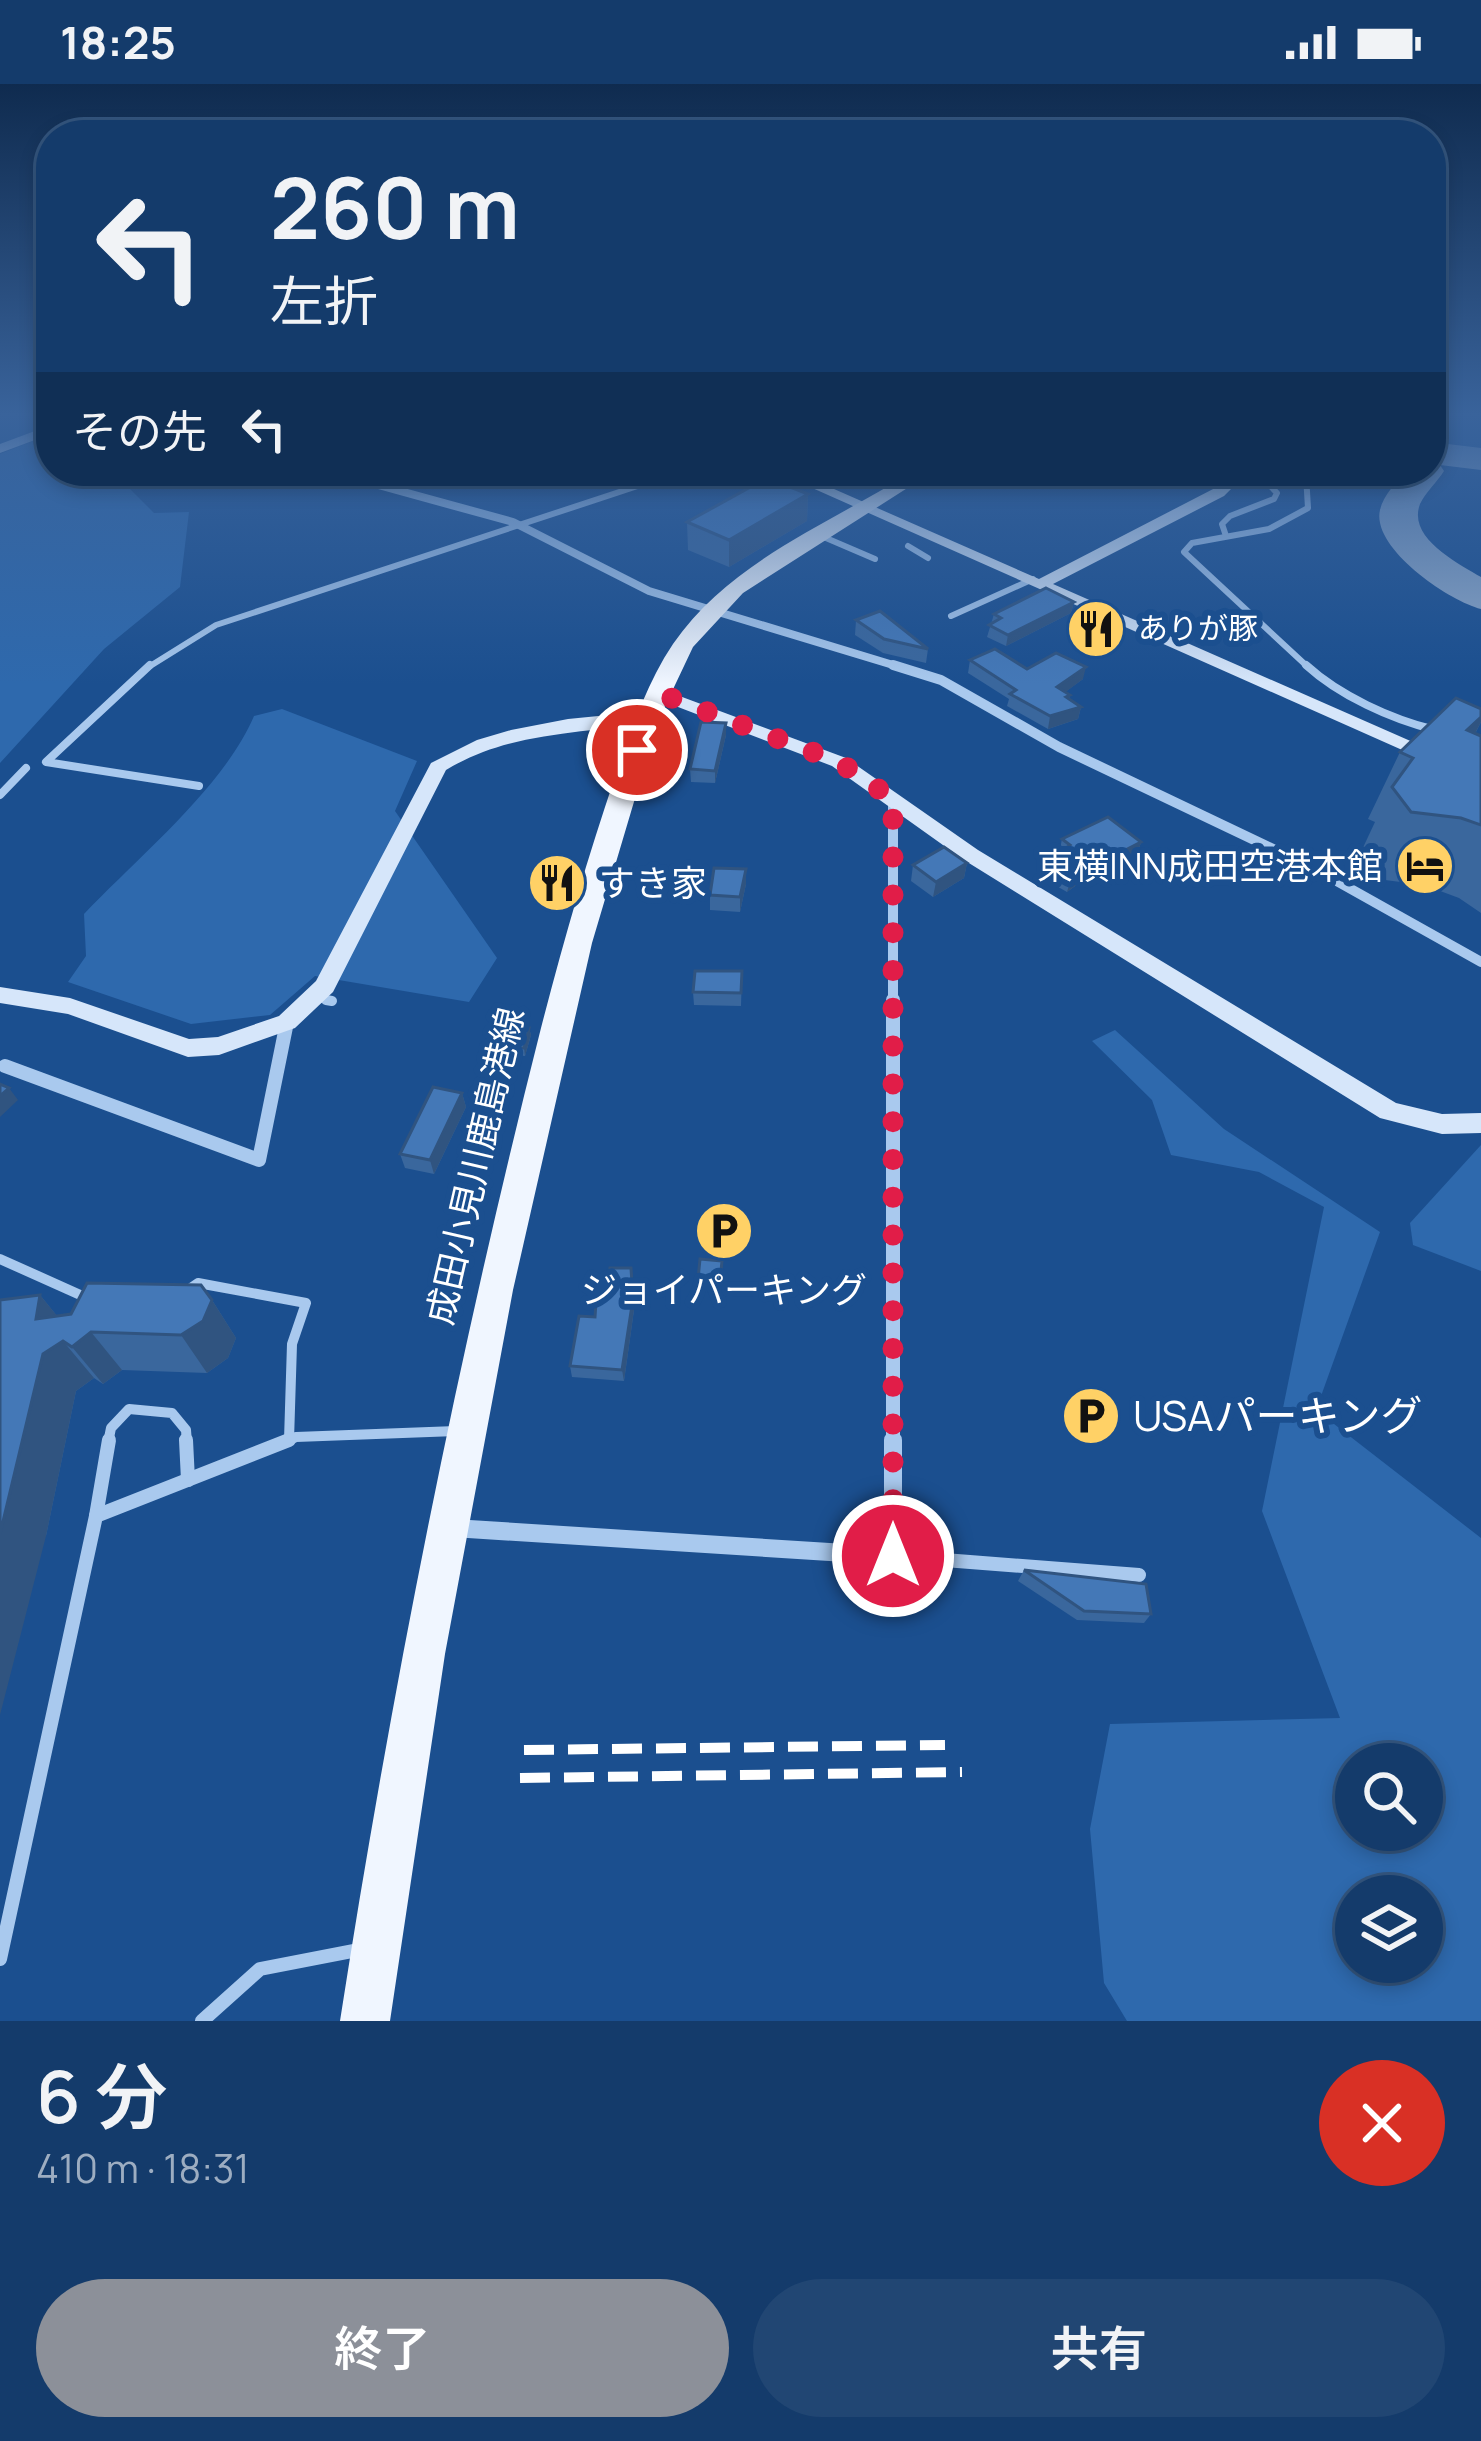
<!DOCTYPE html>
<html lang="ja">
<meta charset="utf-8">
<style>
body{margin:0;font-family:Manrope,"Noto Sans JP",sans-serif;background:#214673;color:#f1f3f6;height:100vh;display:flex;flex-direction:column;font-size:45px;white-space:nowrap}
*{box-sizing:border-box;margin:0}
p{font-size:39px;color:#9dadc1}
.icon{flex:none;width:66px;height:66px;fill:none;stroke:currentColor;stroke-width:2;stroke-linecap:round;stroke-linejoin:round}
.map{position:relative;height:1937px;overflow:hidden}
.drawer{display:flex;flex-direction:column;background:#143b6b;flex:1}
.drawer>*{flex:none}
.hud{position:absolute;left:36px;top:36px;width:1410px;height:366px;border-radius:48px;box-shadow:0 6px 18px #0003,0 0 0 3px #33557e;background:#143b6b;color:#f1f3f6;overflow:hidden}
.buttons{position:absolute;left:1335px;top:1659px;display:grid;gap:24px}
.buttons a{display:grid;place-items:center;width:108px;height:108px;border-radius:50%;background:#143b6b;box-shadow:0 6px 18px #0003,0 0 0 3px #33557e;font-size:60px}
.pin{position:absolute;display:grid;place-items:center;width:102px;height:102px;color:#fff;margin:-51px;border:6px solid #fff;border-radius:50%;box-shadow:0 3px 12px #0007}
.me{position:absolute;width:132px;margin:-66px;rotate:0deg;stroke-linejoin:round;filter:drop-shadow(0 0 9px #0008)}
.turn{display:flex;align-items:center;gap:42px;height:252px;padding:0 36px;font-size:54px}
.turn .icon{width:156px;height:156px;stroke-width:2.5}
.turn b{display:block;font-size:84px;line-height:102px}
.then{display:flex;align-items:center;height:114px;padding:0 36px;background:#0003;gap:24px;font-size:45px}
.round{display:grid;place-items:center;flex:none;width:126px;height:126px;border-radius:63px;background:#214673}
.overview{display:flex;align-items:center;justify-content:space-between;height:204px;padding:0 36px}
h1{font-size:72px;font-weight:600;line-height:90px}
.action{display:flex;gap:24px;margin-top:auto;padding:24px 36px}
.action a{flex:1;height:138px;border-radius:72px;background:#8c9099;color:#fff;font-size:48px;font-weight:600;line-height:138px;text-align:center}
.action a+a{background:#214673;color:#f1f3f6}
.status{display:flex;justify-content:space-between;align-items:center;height:84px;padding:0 60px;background:#143b6b;direction:ltr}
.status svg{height:33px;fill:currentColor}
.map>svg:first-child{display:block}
</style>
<div class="status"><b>18:25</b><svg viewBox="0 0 49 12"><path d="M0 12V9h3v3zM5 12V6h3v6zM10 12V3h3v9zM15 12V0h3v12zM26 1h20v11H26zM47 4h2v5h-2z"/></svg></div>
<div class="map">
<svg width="1481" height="1937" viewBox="0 0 1481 1937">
<rect width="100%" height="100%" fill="#1b4f8f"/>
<g fill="#2e69ad" fill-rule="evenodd">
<path d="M 51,350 L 51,387 L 127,387 L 130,405 L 154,429 L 189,428 L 180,503 L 104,565 L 0,679 L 0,370 Z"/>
<path d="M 282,625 L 417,677 L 395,727 L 497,874 L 469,918 L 315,892 L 270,931 L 191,940 L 68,898 L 86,872 L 84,830 C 138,773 224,703 254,632 Z"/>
<path d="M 1115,946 L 1224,1045 L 1380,1148 L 1316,1326 L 1481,1454 L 1481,1937 L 1127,1937 L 1104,1899 L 1090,1745 L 1110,1640 L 1340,1634 L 1262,1427 L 1324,1123 L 1259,1088 L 1171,1071 L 1152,1016 L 1092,957 ZM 1356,1680 L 1422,1680 L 1422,1746 L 1356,1746 ZM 1356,1812 L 1422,1812 L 1422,1878 L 1356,1878 Z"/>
<path d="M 1481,1061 L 1481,1187 L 1413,1161 L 1410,1139 Z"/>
</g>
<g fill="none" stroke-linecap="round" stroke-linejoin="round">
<path fill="#8da7c7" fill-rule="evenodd" d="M 1431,358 L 1481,364 L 1481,386 L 1440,381 L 1444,387 C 1437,398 1425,409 1420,420 C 1407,454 1458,479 1481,493 L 1481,525 C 1449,517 1371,464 1380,426 C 1383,411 1397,398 1406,387 L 1431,387 Z"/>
<g stroke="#a9c9ee" stroke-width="6">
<path d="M 1291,387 L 1306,391 L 1308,424 L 1269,445 L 1192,459 L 1184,468 L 1309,584"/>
<path d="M 819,451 L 875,475"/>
<path d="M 1226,452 L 1222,440 L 1230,432 L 1274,415 L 1277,409 L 1256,387"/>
<path d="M 908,462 L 928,474"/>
<path d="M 951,532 L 1033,495"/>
<path d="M 147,584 L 216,541 L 683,387"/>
</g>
<g stroke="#a9c9ee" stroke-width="8">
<path d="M 150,581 L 46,678 L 199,702"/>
<path d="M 1306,581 C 1340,612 1391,635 1435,646"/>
<path d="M 0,711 L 26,684"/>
<path d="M 315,913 L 332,917"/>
</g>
<g stroke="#a9c9ee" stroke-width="10">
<path d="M 326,916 L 332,917"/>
<path d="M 0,1175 L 87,1214"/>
<path d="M 185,1208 L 198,1199 L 306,1219 L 292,1260 L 289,1356"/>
<path d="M 108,1359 L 111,1344 L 129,1325 L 172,1329 L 186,1346 L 187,1359"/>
<path d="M 281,1359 L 296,1353 L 456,1347"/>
</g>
<g stroke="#a9c9ee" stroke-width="14">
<path d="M 186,1356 L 188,1396"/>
<path d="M 96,1432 L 109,1356"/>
<path d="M 893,1472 L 1139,1491"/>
<path d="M 0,1875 L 96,1432 L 289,1356"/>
<path d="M 202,1937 L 260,1885 L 358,1866"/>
</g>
<path stroke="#a9c9ee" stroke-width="8" d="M 371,399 L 513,438 L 649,507 L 903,584"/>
<g stroke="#a9c9ee" stroke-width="10">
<path d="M 893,581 L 941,596 L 1059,663 L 1317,786 L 1481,878"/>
<path d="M 893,714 L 893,919"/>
</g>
<g stroke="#a9c9ee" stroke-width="14">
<path d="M 893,916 L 893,1359"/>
<path d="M 5,982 L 259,1076 L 287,938"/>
</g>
<path stroke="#a9c9ee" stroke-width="18" d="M 453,1444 L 893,1472 L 893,1356"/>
<g fill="#d6e6fa" fill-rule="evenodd">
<path d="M 51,341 L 51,350 L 0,369 L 0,360 Z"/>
<path d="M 774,387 L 793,387 L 1039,495 L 1217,403 L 1168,387 L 1192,387 L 1223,395 L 1226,387 L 1240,387 L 1235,401 L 1224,412 L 1053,500 L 1481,688 L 1481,701 Z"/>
<path d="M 658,604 L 846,674 L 978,766 L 1396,1019 L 1442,1030 L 1481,1029 L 1481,1049 L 1442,1050 L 1380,1034 L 964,776 L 832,682 L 652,613 L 652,605 Z"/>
<path d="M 649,627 L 658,633 L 656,637 C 582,651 512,646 446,686 L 333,908 L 295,944 L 219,971 L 188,973 L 68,930 L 0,919 L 0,903 L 70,914 L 189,955 L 218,953 L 279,932 L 316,897 L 431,679 L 477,656 L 511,646 L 568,635 Z"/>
</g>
<path fill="#f0f6ff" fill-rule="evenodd" d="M 913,387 L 934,387 L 743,509 L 693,563 L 658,637 L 592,859 L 513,1206 L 445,1570 L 390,1937 L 340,1937 C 392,1603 458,1272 541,944 C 563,859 587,775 615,693 C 631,647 646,600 673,560 C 731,476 830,440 913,387 Z"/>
<g stroke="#fff" stroke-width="10" stroke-dasharray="30 14" stroke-linecap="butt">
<path d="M 524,1666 L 945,1661"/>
<path d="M 520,1694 L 962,1688"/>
</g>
</g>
<g fill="#3a679d">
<path d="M 841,387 L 885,387 L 873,394 Z"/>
<path d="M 808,410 L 807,437 L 729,483 L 688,466 L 687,438 Z"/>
<path d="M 1074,518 L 1071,529 L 1006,562 L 987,553 L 994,530 Z"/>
<path d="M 856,536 L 928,565 L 926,579 L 883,569 L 855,551 Z"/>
<path d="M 970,576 L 1083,595 L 1065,608 L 1070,611 L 1069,615 L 1081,623 L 1078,635 L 1048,645 L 1007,622 L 1009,615 L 968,589 Z"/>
<path d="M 1481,625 L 1481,638 L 1475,650 L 1481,652 L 1481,829 L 1459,814 L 1424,801 L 1377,795 L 1360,770 L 1375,738 L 1368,735 L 1400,668 Z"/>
<path d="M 726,639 L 726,651 L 715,699 L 691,698 L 690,685 Z"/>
<path d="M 1062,755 L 1141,758 L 1135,779 L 1090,802 L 1083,796 L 1067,808 L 1046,796 L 1051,776 L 1059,770 Z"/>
<path d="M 967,779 L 964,794 L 933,813 L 911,797 L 913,781 Z"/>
<path d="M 746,800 L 740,828 L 710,826 L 710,811 Z"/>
<path d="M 742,887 L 741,922 L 694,921 L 693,908 Z"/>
<path d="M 529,944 L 531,951 L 525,972 L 502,970 L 500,963 Z"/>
<path d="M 462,1009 L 466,1023 L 434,1090 L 405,1084 L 400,1070 Z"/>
<path d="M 722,1177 L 721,1204 L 698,1202 L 698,1195 Z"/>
<path d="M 40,1211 L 57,1232 L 212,1216 L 236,1254 L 228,1274 L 207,1289 L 122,1286 L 103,1300 L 94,1294 L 76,1307 L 46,1452 Z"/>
<path d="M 634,1226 L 624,1297 L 572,1293 L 570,1282 L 595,1233 Z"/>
<path d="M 1024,1486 L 1151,1530 L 1144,1539 L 1077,1536 L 1018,1497 Z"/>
</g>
<g fill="#305480">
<path d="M 808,410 L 807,437 L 729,483 L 729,456 Z"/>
<path d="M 1074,518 L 1071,529 L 1006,562 L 1008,551 Z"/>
<path d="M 1086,583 L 1083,595 L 1055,616 L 1057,603 Z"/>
<path d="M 1081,623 L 1078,635 L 1048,645 L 1050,632 Z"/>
<path d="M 1481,633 L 1481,638 L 1452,693 L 1467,646 Z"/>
<path d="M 726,639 L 726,651 L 715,699 L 715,687 Z"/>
<path d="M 1141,758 L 1135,779 L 1090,802 L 1096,781 Z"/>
<path d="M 1088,775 L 1083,796 L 1067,808 L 1073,788 Z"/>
<path d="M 967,779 L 964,794 L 933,813 L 936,798 Z"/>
<path d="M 746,785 L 746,800 L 740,828 L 740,813 Z"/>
<path d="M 529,944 L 531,951 L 525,972 L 524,964 Z"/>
<path d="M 9,1004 L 18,1016 L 0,1033 L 0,1012 Z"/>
<path d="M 462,1009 L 466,1023 L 434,1090 L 430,1076 Z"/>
<path d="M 631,1184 L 634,1226 L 624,1297 L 622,1286 Z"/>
<path d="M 40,1211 L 71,1249 L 63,1257 L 94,1294 L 76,1307 L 46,1452 L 0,1631 L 0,1450 Z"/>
<path d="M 212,1216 L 236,1254 L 228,1274 L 207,1289 L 181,1251 Z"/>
<path d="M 91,1248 L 122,1286 L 103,1300 L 72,1263 Z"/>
</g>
<g fill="#4478b7" stroke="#305480" stroke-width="3">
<path d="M 767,394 L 808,410 L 729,456 L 687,438 Z"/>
<path d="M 1046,504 L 1074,518 L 1008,551 L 989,541 L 1001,534 L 994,530 Z"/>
<path d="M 880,527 L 928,565 L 884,555 L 856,536 Z"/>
<path d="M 995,565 L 1027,585 L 1056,569 L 1086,583 L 1057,603 L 1070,611 L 1066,613 L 1081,623 L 1050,632 L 1010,610 L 1016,606 L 970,576 Z"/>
<path d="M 1456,614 L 1481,625 L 1481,633 L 1467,646 L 1481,652 L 1481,741 L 1461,734 L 1411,728 L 1392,703 L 1413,674 L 1400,668 Z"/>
<path d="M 701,638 L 726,639 L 715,687 L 690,685 Z"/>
<path d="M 1108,733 L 1141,758 L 1096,781 L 1088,775 L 1073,788 L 1051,776 L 1070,761 L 1062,755 Z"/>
<path d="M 944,763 L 967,779 L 936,798 L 913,781 Z"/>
<path d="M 714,784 L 746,785 L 740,813 L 710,811 Z"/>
<path d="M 695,887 L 742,887 L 741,909 L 693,908 Z"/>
<path d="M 506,943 L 529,944 L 524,964 L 500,963 Z"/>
<path d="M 0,1000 L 9,1004 L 0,1012 Z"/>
<path d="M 433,1003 L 462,1009 L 430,1076 L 400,1070 Z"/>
<path d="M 700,1175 L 722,1177 L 720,1197 L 698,1195 Z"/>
<path d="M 610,1184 L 631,1184 L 633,1215 L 622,1286 L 570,1282 L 579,1232 L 595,1233 L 597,1203 L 609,1203 Z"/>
<path d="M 87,1199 L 201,1201 L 212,1216 L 203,1237 L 181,1251 L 91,1248 L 72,1263 L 63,1257 L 43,1270 L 0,1450 L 0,1216 L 40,1211 L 36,1235 L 71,1230 Z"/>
<path d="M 1024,1486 L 1146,1500 L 1151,1530 L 1084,1527 Z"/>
</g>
<linearGradient id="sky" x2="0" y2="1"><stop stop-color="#0f2b4f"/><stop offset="0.55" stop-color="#39639b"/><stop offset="1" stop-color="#39639b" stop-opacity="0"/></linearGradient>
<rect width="1481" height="600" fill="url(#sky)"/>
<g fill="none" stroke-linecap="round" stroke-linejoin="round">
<path stroke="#e11d48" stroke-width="21" stroke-dasharray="0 37.8" d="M 637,666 L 658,609 L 839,678 L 893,715 L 893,1472"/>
</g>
<defs>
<symbol id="restaurant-disc" viewBox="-11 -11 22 22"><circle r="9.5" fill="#ffd166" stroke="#1b4f8f"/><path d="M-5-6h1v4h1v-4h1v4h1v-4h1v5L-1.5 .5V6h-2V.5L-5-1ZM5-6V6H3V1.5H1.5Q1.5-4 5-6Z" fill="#111"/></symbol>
<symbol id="hotel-disc" viewBox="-11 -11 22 22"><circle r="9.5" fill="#ffd166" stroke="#1b4f8f"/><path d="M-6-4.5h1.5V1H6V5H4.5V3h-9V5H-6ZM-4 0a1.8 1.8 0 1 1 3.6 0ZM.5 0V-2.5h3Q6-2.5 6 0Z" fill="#111"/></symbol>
<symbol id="parking-disc" viewBox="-11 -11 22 22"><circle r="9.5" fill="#ffd166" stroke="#1b4f8f"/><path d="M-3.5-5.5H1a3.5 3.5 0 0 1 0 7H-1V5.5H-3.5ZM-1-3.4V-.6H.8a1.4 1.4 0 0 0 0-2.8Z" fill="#111"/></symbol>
</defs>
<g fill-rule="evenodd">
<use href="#restaurant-disc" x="1063" y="512" width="66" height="66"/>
<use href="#hotel-disc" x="1392" y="749" width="66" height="66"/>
<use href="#restaurant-disc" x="524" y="766" width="66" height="66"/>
<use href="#parking-disc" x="691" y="1114" width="66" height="66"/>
<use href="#parking-disc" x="1058" y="1299" width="66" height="66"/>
</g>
<g text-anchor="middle" stroke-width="12" stroke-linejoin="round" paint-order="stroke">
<g font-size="30" fill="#fff" stroke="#1b4f8f" text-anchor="start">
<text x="1138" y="555">ありが豚</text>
</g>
<g font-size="36" fill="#fff" stroke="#1b4f8f" text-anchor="end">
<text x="1383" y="795">東横INN成田空港本館</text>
<text x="599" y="812" text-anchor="start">すき家</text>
<text x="724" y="1219" text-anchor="middle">ジョイパーキング</text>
</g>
<g font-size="36" fill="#fff" stroke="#1b4f8f">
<text transform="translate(475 1082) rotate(-77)" y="13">成田小見川鹿島港線</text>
</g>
<g font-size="42" fill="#fff" stroke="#1b4f8f" text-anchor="start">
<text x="1133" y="1347">USAパーキング</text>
</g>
</g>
</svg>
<div class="buttons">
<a><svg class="icon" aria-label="search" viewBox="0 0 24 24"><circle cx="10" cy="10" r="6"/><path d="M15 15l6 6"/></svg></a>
<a><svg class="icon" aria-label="layers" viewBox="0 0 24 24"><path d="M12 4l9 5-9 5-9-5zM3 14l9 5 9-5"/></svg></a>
</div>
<div class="pin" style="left:637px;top:666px;background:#d93025"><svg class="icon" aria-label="arrive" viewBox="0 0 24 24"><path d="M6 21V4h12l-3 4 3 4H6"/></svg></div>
<svg class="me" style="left:893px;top:1472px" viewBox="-20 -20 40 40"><circle r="17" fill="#e11d48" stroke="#fff" stroke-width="3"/><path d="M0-11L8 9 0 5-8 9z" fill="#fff"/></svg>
<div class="hud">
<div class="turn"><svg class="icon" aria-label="left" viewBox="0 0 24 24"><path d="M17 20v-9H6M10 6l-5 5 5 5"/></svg><div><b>260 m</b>左折</div></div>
<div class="then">その先<svg class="icon" aria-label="left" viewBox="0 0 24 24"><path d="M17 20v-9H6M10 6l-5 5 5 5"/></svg></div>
</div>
</div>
<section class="drawer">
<div class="overview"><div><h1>6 分</h1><p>410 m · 18:31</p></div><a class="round" style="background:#d93025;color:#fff"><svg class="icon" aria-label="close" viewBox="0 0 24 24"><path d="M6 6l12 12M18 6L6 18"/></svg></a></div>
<div class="action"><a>終了</a><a>共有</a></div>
</section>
